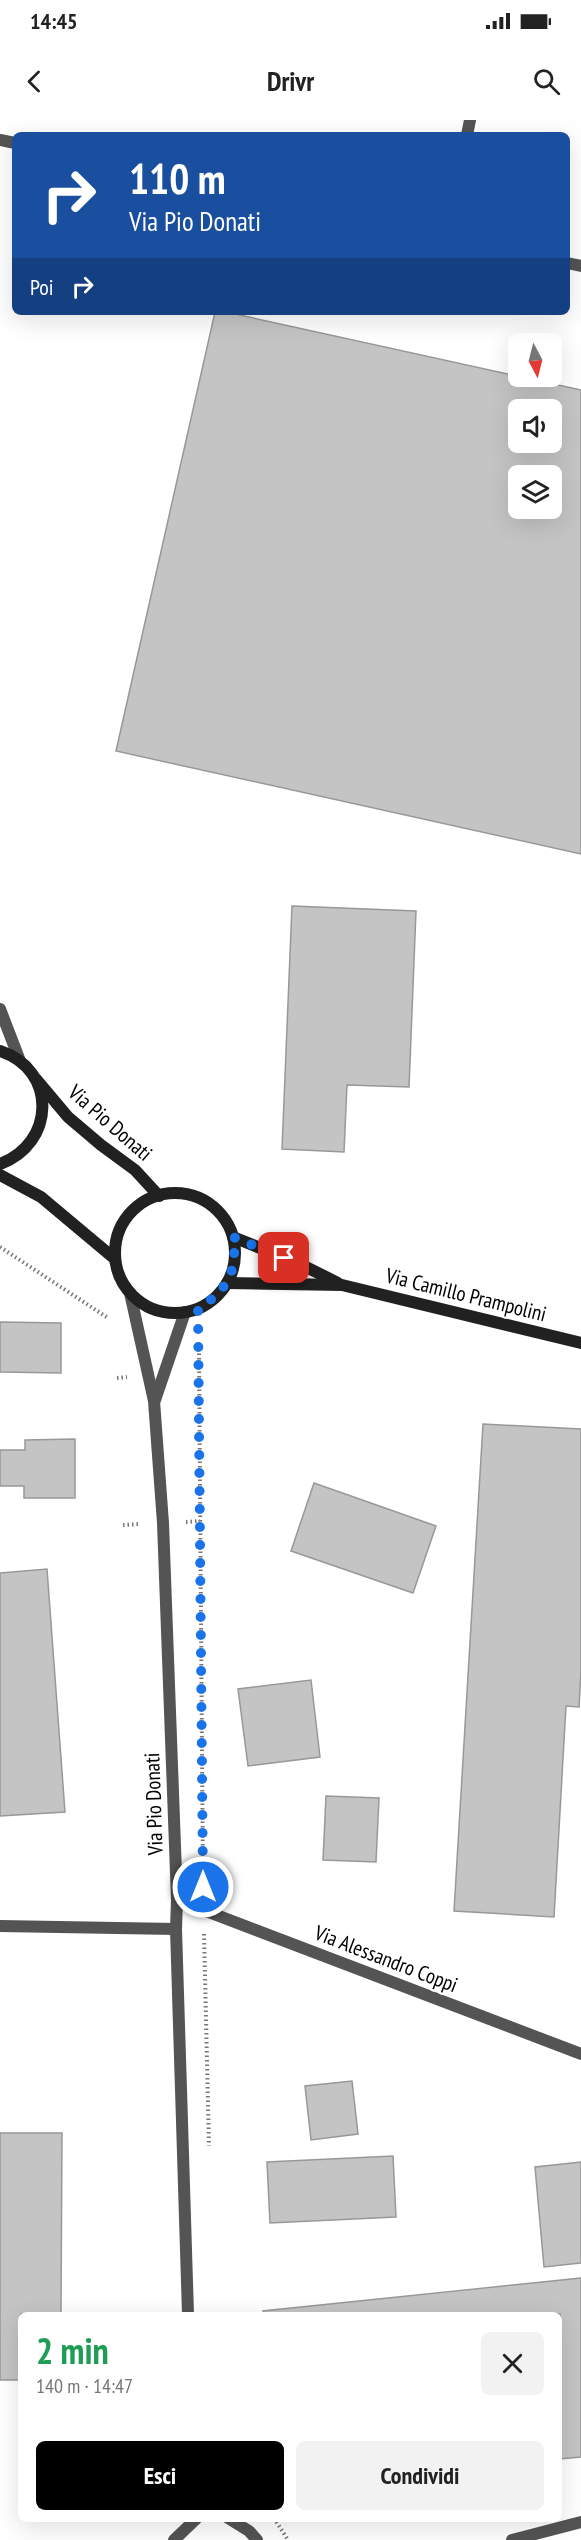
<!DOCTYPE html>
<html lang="it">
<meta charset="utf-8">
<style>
body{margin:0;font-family:"PT Sans Narrow",sans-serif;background:#f2f2f2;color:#222;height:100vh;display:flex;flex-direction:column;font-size:22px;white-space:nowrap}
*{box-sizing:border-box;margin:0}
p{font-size:20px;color:#767676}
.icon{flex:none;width:33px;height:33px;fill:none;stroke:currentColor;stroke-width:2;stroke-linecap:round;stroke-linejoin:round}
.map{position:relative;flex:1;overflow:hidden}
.side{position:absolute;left:18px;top:2192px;width:544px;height:210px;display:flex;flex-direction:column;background:#fff;border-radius:9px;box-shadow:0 6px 24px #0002}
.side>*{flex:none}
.hud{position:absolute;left:12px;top:12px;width:558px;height:183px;border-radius:9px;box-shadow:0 6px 24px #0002;background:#1a4fa0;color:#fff;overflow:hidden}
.needle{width:39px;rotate:173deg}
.controls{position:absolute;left:508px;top:213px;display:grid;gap:12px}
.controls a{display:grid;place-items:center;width:54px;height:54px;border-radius:9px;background:#fff;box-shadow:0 6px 24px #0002;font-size:30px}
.pin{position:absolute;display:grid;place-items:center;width:51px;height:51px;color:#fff;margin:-26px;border-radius:12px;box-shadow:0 3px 9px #0006}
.me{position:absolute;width:66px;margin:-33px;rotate:0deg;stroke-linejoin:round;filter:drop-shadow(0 0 4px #0008)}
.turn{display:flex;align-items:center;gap:21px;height:126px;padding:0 18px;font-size:27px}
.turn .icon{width:78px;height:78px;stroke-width:2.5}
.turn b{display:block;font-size:42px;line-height:51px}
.then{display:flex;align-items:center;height:57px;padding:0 18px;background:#0003;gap:12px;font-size:22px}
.round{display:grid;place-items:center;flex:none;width:63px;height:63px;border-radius:9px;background:#f2f2f2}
.summary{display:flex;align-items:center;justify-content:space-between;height:102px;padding:0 18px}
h1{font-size:36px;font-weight:700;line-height:45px;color:#1e9e55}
.action{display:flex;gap:12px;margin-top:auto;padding:12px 18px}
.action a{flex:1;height:69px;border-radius:9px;background:#000;color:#fff;font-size:24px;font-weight:700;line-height:69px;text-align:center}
.action a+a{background:#f2f2f2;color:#222}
.status{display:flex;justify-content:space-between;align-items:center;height:42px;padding:0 30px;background:#fff;direction:ltr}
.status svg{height:16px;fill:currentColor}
header{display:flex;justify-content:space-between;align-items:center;height:78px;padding:0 18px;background:#fff;font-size:27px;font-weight:700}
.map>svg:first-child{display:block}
</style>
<div class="status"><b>14:45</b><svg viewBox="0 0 49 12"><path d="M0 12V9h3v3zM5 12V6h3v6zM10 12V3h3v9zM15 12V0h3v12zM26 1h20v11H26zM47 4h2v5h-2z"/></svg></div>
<header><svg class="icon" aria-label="back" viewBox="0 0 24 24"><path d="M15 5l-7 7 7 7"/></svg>Drivr<svg class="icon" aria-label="search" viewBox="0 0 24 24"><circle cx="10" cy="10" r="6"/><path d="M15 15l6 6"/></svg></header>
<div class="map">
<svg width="581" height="2420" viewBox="0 0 581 2420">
<rect width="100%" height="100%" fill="#fff"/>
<g fill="#c4c4c4" stroke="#989898" stroke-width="1.5" fill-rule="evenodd">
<path d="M 215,192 L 226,192 L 581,270 L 581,734 L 116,631 ZM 519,290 L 552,290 L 552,322 L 519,322 ZM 519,356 L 552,356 L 552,388 L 519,388 Z"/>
<path d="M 292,786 L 416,791 L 409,967 L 347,965 L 344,1032 L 282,1029 Z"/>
<path d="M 0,1202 L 61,1203 L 61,1253 L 0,1252 Z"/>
<path d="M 483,1304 L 581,1309 L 581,1551 L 579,1587 L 566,1586 L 554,1797 L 454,1791 Z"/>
<path d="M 75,1319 L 75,1378 L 24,1378 L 24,1366 L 0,1366 L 0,1330 L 25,1330 L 25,1320 Z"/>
<path d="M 314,1363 L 436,1406 L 413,1473 L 291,1431 Z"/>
<path d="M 47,1449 L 65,1692 L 0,1696 L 0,1453 Z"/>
<path d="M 311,1560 L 320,1637 L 248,1646 L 238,1569 Z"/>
<path d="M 326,1676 L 379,1678 L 376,1742 L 323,1740 Z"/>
<path d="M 352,1961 L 358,2014 L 311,2020 L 305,1966 Z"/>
<path d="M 0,2013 L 62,2013 L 61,2194 L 21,2194 L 21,2260 L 0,2260 Z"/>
<path d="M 393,2036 L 396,2097 L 270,2103 L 267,2042 Z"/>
<path d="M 581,2042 L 581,2143 L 544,2147 L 535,2047 Z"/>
<path d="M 581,2158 L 581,2337 L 560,2339 L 560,2194 L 264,2194 L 263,2191 Z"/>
</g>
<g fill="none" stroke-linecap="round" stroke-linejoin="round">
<g stroke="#767676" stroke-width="4" stroke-dasharray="1.5 3" stroke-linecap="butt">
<path d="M 0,1127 L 108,1198"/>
<path d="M 199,1229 L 203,1765"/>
<path d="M 117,1258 L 127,1257"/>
<path d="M 186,1402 L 200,1401"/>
<path d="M 123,1405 L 140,1404"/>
<path d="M 204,1814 L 209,2026"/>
<path d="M 274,2398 L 288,2420"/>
</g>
<g stroke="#545454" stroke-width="12">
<path d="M 467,15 L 470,0"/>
<path d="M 0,20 L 15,23"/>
<path d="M 567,143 L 581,146"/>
<path d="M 0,889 L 20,941"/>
<path d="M 130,1173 L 154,1281 L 163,1403 L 177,1780 L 176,1809 L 188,2194"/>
<path d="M 155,1280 L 185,1192"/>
<path d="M 177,1780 L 581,1934"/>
<path d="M 0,1806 L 176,1809"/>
<path d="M 228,2398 L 249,2411 L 257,2420"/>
<path d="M 174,2420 L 197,2398"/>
<path d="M 512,2420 L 581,2402"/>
</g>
<g stroke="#212121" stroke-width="12">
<path d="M 0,931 C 58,950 55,1024 0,1044"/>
<path d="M 36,959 L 68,997 L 101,1025 L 135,1050 L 159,1076"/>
<path d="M 0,1055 L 41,1077 L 115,1139"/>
<circle cx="175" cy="1133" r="60"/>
<path d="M 233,1117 L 302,1145 L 338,1163"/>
<path d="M 227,1163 L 342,1165 L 581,1223"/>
</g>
</g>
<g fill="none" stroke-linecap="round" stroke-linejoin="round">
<path stroke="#1a73e8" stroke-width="10" stroke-dasharray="0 18" d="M 203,1767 L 198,1189 C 227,1170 238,1152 233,1117 L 284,1138"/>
</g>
<g text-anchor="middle" stroke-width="4.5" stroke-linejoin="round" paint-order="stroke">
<g font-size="21" fill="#000" stroke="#fff">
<text transform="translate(110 1003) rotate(41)" y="7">Via Pio Donati</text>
<text transform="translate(466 1175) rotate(14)" y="7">Via Camillo Prampolini</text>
<text transform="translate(154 1684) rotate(-92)" y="7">Via Pio Donati</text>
<text transform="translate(386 1839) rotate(21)" y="7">Via Alessandro Coppi</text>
</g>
</g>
</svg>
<div class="controls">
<a><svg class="needle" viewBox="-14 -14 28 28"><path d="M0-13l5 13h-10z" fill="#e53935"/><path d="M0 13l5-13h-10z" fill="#767676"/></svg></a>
<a><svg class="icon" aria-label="sound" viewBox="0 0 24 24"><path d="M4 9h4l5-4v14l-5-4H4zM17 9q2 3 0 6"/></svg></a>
<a><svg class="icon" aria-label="layers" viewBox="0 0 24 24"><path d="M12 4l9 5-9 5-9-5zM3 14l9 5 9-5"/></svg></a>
</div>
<div class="pin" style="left:284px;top:1138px;background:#d93025"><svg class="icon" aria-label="arrive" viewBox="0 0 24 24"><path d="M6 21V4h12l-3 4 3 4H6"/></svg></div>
<svg class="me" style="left:203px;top:1767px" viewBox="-20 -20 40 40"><circle r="17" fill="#1a73e8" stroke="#fff" stroke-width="3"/><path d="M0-11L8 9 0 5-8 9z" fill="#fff"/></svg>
<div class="hud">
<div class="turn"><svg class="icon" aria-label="right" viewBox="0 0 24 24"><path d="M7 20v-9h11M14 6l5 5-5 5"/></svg><div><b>110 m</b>Via Pio Donati</div></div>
<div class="then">Poi<svg class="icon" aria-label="right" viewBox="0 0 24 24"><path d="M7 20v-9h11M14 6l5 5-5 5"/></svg></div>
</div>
<section class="side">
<div class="summary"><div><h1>2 min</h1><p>140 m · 14:47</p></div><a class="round"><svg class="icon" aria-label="close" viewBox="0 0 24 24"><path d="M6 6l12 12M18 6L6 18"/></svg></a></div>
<div class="action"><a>Esci</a><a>Condividi</a></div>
</section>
</div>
